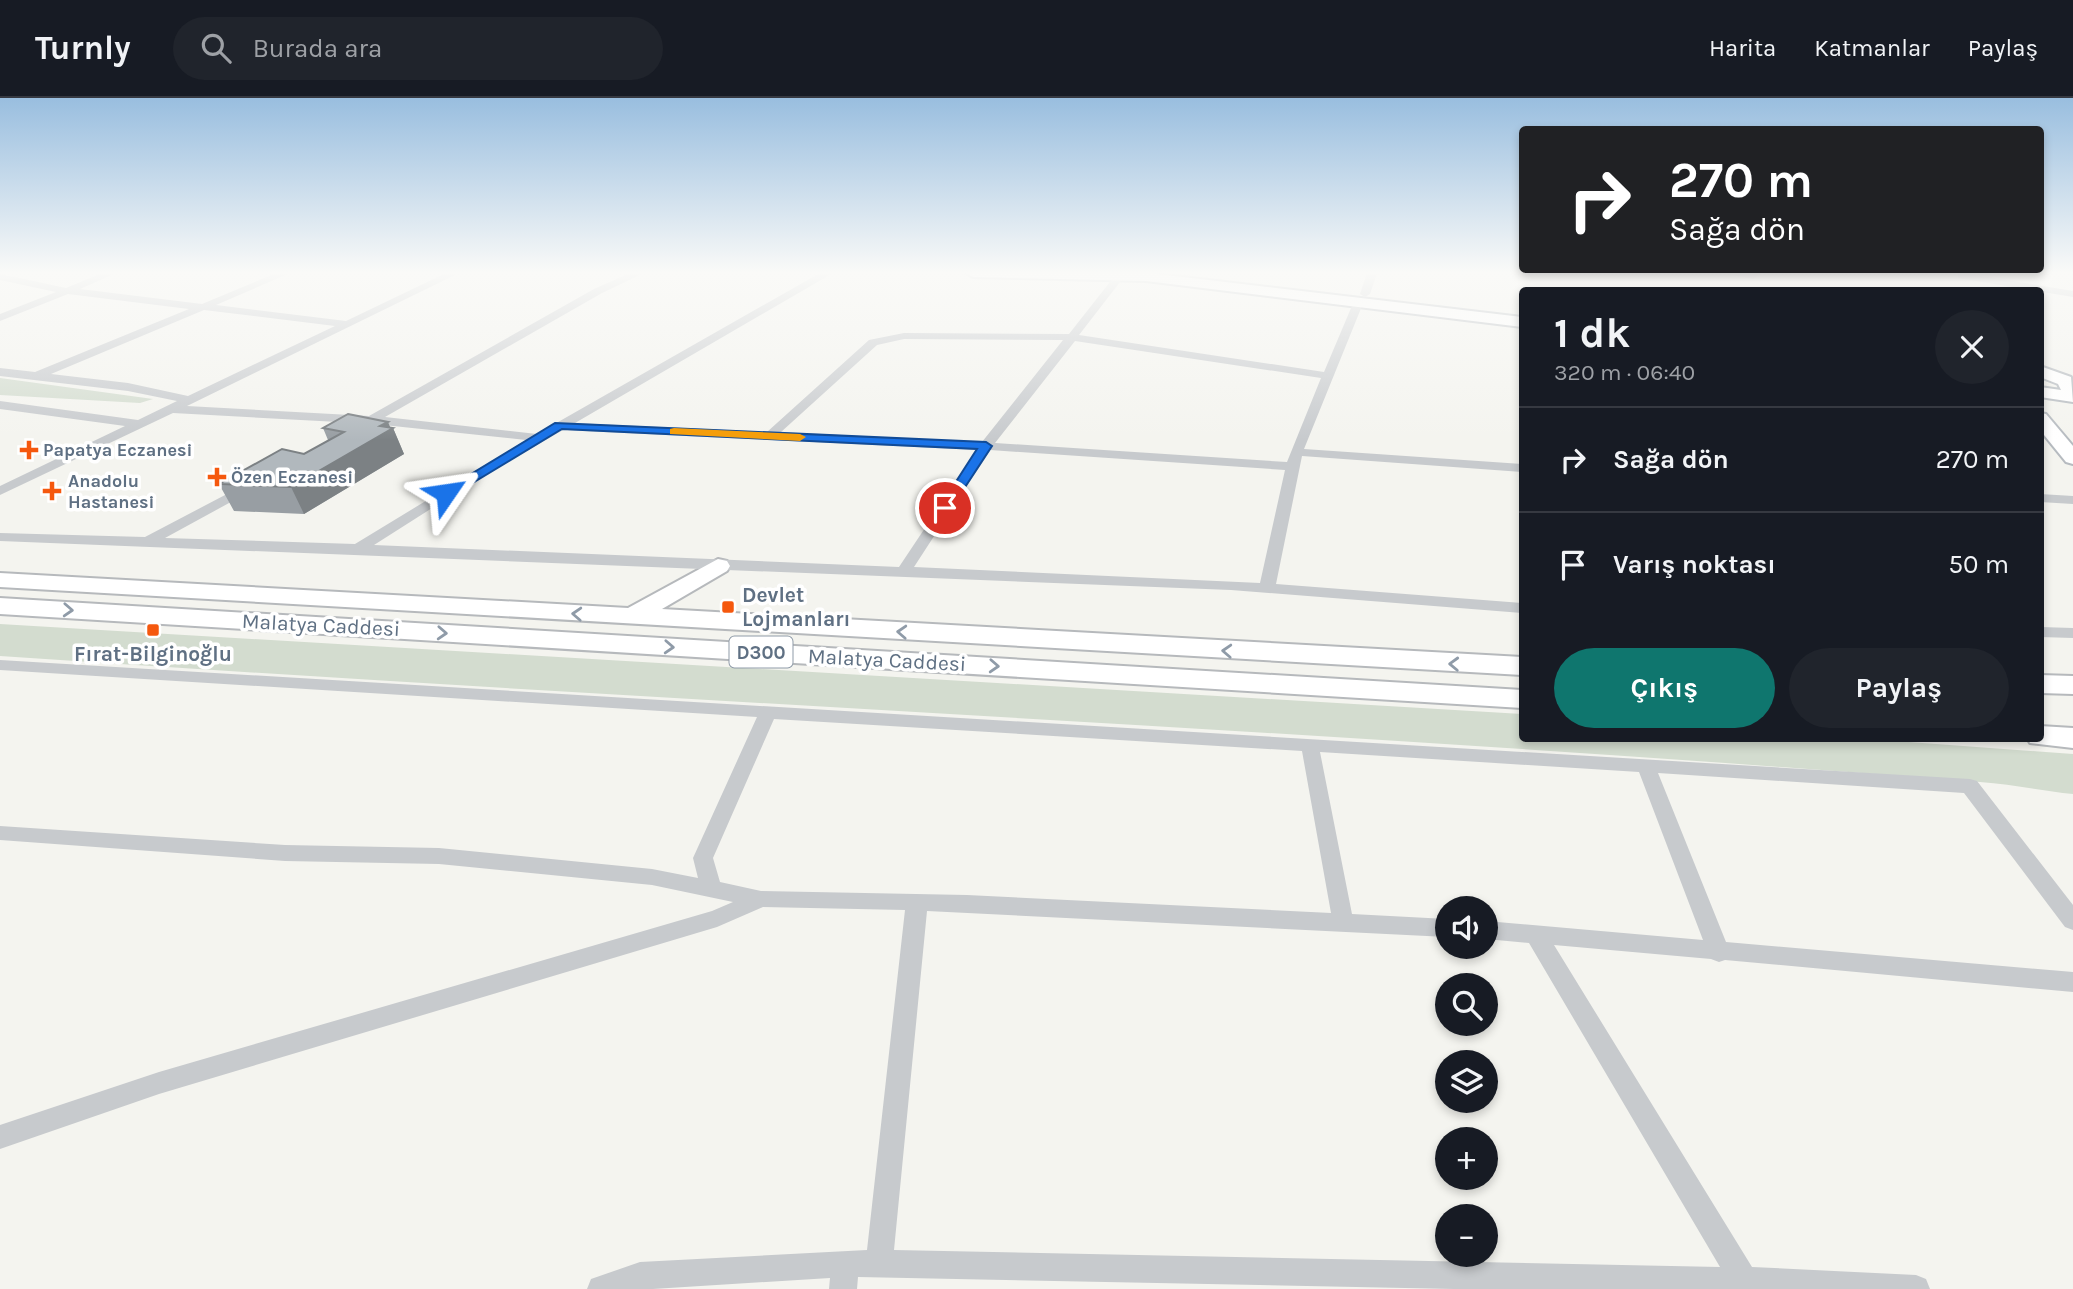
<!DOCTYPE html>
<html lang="tr">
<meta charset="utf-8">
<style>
body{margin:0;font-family:Karla,sans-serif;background:#20242c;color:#f1f3f6;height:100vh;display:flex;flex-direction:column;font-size:26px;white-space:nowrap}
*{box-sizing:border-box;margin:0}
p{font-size:23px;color:#9ea1a6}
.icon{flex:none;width:38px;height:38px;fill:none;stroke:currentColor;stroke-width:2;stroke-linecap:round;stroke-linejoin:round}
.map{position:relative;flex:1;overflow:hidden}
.details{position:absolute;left:1519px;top:189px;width:525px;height:455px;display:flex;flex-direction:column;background:#171b24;border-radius:7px;box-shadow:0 4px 10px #0003}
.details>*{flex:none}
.top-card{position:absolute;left:1519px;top:28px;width:525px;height:147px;border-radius:7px;box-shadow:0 4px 10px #0003;background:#202124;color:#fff;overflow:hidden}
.buttons{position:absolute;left:1435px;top:798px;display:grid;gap:14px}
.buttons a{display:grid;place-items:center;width:63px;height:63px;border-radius:50%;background:#171b24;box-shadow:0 4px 10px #0003;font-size:35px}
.pin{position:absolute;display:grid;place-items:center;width:60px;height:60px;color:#fff;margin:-30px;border:4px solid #fff;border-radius:50%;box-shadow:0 2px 7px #0007}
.me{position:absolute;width:77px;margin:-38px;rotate:58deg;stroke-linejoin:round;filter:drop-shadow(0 0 5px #0008)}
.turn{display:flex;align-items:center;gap:24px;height:147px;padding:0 35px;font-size:32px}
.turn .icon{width:91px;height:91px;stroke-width:2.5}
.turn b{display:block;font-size:49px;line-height:60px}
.round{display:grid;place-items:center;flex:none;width:74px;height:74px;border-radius:37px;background:#20242c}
.head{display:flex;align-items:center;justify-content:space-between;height:119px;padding:0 35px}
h1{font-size:42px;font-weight:700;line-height:52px}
.primary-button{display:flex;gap:14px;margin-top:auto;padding:14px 35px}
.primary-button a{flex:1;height:80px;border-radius:42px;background:#0f766e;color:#fff;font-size:28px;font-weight:700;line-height:80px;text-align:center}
.primary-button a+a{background:#20242c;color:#f1f3f6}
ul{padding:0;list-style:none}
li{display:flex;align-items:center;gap:21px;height:105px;padding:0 35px;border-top:2px solid #363941}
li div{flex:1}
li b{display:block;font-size:26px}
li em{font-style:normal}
header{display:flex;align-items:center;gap:42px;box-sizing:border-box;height:98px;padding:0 35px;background:#171b24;border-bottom:2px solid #363941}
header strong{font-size:33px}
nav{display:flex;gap:38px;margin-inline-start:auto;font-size:24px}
.search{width:490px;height:63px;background:#20242c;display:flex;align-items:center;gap:18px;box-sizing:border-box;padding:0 24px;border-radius:38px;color:#9ea1a6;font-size:26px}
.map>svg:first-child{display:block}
</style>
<header>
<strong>Turnly</strong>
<div class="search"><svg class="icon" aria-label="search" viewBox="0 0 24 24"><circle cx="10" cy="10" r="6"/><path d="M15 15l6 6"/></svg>Burada ara</div>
<nav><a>Harita</a><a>Katmanlar</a><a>Paylaş</a></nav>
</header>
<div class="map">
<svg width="2073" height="1191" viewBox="0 0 2073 1191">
<rect width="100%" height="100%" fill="#f4f4ef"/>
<g fill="#d3dccf">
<path d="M 0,280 L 153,301 L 140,305 L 0,297 Z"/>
<path d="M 0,526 L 1522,616 L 1522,640 L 1855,640 L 2073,656 L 2073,696 C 2042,693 2011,686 1980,684 C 1321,632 660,603 0,558 Z"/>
</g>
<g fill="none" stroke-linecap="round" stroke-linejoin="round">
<defs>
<g id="secondary">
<path d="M 966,175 L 1149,175 L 1522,219 L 1522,229 L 1146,183 L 973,179 Z"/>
<path d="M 2040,268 L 2071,279 L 2073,304 L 2040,299 L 2040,289 L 2061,292 L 2058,286 L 2040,279 Z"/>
<path d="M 2040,315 L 2046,316 L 2073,348 L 2073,366 L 2066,364 L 2040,332 Z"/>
</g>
<g id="trunk">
<path d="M 718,461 L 727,463 L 730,468 L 727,473 L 662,511 L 1522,559 L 1522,577 L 0,489 L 0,475 L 628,510 Z"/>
<path d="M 0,500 L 1522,592 L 1522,610 L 0,516 Z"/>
<path d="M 2040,577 L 2073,578 L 2073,596 L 2040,595 Z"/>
<path d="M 2040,628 L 2073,630 L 2073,650 L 2030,645 L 2027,640 L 2040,640 Z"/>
</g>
</defs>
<use href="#secondary" stroke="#b6bbc0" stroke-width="4"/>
<use href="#trunk" stroke="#b6b9bc" stroke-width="4"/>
<g fill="#c7cacd" fill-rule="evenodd">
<path d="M 102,175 L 116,175 L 80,191 L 202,206 L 276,175 L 290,175 L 216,207 L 346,223 L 446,175 L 459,175 L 187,308 L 369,318 L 594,191 L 630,175 L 644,175 L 602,195 L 385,319 L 537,336 L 820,175 L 833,175 L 575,325 L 767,334 L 869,242 L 904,235 L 1069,236 L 1117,175 L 1127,175 L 1079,237 L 1324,274 L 1354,203 L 1359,200 L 1364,203 L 1304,351 L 1522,366 L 1522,374 L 1302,358 L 1276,486 L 1522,505 L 1522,515 L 1231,492 L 0,443 L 0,435 L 145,439 L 246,386 L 253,390 L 251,393 L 165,440 L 355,446 L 526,342 L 374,326 L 354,336 L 348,332 L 357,325 L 173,315 L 0,397 L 0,388 L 125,328 L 0,311 L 0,303 L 138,322 L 177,303 L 128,293 L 0,278 L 0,270 L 35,274 L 189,211 L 68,196 L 0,223 L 0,216 L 56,194 L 0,182 L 0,176 L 66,190 ZM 204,212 L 335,228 L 188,298 L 128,285 L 51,276 ZM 904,241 L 1063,242 L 982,344 L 781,334 L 877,247 ZM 1075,243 L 1321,280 L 1287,364 L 995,345 ZM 563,332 L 977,352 L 899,469 L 374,447 L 473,384 ZM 990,352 L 1285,372 L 1260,485 L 914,469 Z"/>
<path d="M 1367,175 L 1377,175 L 1370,196 L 1365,199 L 1360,196 Z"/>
<path d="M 1723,175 L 1754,175 L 1758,178 L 1753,181 Z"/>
<path d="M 1963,175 L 2073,193 L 2073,199 L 1958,180 L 1958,176 Z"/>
<path d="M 2040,396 L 2073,398 L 2073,406 L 2040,404 Z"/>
<path d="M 2040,529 L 2073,530 L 2073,540 L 2040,539 Z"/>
<path d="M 0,562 L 1970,681 L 1977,683 L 2073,807 L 2073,832 L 2065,829 L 1964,695 L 1658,675 L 1726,844 L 2073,874 L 2073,894 L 1725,862 L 1719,864 L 1711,861 L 1554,847 L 1752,1169 L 1916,1177 L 1926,1181 L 1930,1191 L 1454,1191 L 858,1179 L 857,1191 L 829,1191 L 830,1180 L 653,1191 L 587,1191 L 591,1181 L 640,1164 L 867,1152 L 905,812 L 763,809 L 717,829 L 159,996 L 0,1051 L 0,1027 L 159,974 L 712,813 L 733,804 L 652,787 L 439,766 L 285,763 L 0,742 L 0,728 L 285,747 L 439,750 L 652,771 L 698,780 L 693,760 L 757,619 L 0,572 ZM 774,621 L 1302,653 L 1331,815 L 967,797 L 761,793 L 720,784 L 713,760 ZM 1320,654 L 1639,674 L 1703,842 L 1486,823 L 1486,841 L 1529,845 L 1720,1169 L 894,1152 L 927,813 L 1447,839 L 1447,821 L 1352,816 Z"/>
</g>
<use href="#secondary" fill="#fff" fill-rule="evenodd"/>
<use href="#trunk" fill="#fff" fill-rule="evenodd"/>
</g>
<path fill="#989ea3" d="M 323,330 L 393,330 L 404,356 L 304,416 L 234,413 L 219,386 L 304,356 L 328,342 Z"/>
<path fill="#7c8184" d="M 388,324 L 391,331 L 393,330 L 404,356 L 304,416 L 291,389 L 380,328 Z"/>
<path fill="#b1b8bd" stroke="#7c8184" stroke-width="2" d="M 348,316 L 388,324 L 380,328 L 393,330 L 291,389 L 219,386 L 282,351 L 304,356 L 344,334 L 323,330 Z"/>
<defs><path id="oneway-chevron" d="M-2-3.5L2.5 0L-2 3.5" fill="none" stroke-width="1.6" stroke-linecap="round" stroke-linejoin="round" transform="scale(1.75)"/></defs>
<g stroke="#8f9ba8">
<use href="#oneway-chevron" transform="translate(68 512) rotate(3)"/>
<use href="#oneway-chevron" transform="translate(577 516) rotate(-177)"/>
<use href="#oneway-chevron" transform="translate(902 534) rotate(-177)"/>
<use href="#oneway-chevron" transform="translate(442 535) rotate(3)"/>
<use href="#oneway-chevron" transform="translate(669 549) rotate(3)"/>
<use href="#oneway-chevron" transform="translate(1227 553) rotate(-177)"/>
<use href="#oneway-chevron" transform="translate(1454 566) rotate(-178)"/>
<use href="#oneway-chevron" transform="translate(994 568) rotate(3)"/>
</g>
<linearGradient id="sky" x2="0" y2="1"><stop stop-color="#99bedf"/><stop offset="0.51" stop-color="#fafaf8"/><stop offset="1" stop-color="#fafaf8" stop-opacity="0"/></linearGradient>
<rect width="2073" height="342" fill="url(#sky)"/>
<path fill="#1a73e8" stroke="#114b97" stroke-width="2" d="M 555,325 L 986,344 L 992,348 L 950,412 L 945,414 L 939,410 L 977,351 L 562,331 L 451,398 L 440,395 Z"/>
<path fill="#f59e0b" d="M 674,330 L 800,336 L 806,339 L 800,343 L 670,336 L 670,331 Z"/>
<g fill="#f5580e" stroke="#fff" stroke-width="2.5">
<path d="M25.5 341.5h7v7h7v7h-7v7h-7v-7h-7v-7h7z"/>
<path d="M213.5 368.5h7v7h7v7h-7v7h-7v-7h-7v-7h7z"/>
<path d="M48.5 382.5h7v7h7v7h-7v7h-7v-7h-7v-7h7z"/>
<rect x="721" y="502" width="14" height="14" rx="3.5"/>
<rect x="146" y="525" width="14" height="14" rx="3.5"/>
</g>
<g text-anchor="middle" stroke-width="7" stroke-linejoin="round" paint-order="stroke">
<g font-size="18" font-weight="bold" fill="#5f7083" stroke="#fff" text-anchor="start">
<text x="43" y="358">Papatya Eczanesi</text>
<text x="231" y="385">Özen Eczanesi</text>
<text x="68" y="389">Anadolu<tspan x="68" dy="21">Hastanesi</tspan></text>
</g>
<rect fill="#fff" stroke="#8f9ba8" stroke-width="2" x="729.5" y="538.5" width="63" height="31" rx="5"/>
<g font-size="19" font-weight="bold" fill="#5f7083">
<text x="761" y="561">D300</text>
</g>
<g font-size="21" font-weight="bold" fill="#5f7083" stroke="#fff" text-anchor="start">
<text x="742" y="504">Devlet<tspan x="742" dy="24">Lojmanları</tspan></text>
<text x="153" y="563" text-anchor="middle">Fırat-Bilginoğlu</text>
</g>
<g font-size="21" fill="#5f7083" stroke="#fff">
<text transform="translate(321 527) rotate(3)" y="7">Malatya Caddesi</text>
<text transform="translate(887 562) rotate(3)" y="7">Malatya Caddesi</text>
</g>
</g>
</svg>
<div class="buttons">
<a><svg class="icon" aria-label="sound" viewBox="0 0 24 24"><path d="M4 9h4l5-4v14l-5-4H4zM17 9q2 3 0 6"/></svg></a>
<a><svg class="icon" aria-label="search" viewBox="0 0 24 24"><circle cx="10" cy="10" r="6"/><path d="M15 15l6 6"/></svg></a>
<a><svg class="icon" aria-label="layers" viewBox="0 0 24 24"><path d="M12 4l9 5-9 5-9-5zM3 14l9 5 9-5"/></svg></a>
<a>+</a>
<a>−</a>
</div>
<div class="pin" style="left:945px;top:410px;background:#d93025"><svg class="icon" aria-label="arrive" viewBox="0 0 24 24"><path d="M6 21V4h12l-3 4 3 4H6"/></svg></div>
<svg class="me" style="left:446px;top:395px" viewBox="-20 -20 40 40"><path d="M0-17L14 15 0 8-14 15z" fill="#1a73e8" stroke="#fff" stroke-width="4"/></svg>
<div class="top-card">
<div class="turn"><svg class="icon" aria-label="right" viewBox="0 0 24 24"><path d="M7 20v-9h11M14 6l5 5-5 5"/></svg><div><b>270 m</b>Sağa dön</div></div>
</div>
<section class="details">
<div class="head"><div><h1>1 dk</h1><p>320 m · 06:40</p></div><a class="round"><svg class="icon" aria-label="close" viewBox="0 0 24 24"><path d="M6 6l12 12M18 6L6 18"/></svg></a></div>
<ul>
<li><svg class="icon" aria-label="right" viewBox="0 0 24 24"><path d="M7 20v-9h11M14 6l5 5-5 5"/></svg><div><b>Sağa dön</b></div><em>270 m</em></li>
<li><svg class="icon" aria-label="arrive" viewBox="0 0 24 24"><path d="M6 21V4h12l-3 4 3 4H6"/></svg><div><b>Varış noktası</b></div><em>50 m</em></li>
</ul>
<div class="primary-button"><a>Çıkış</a><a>Paylaş</a></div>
</section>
</div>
